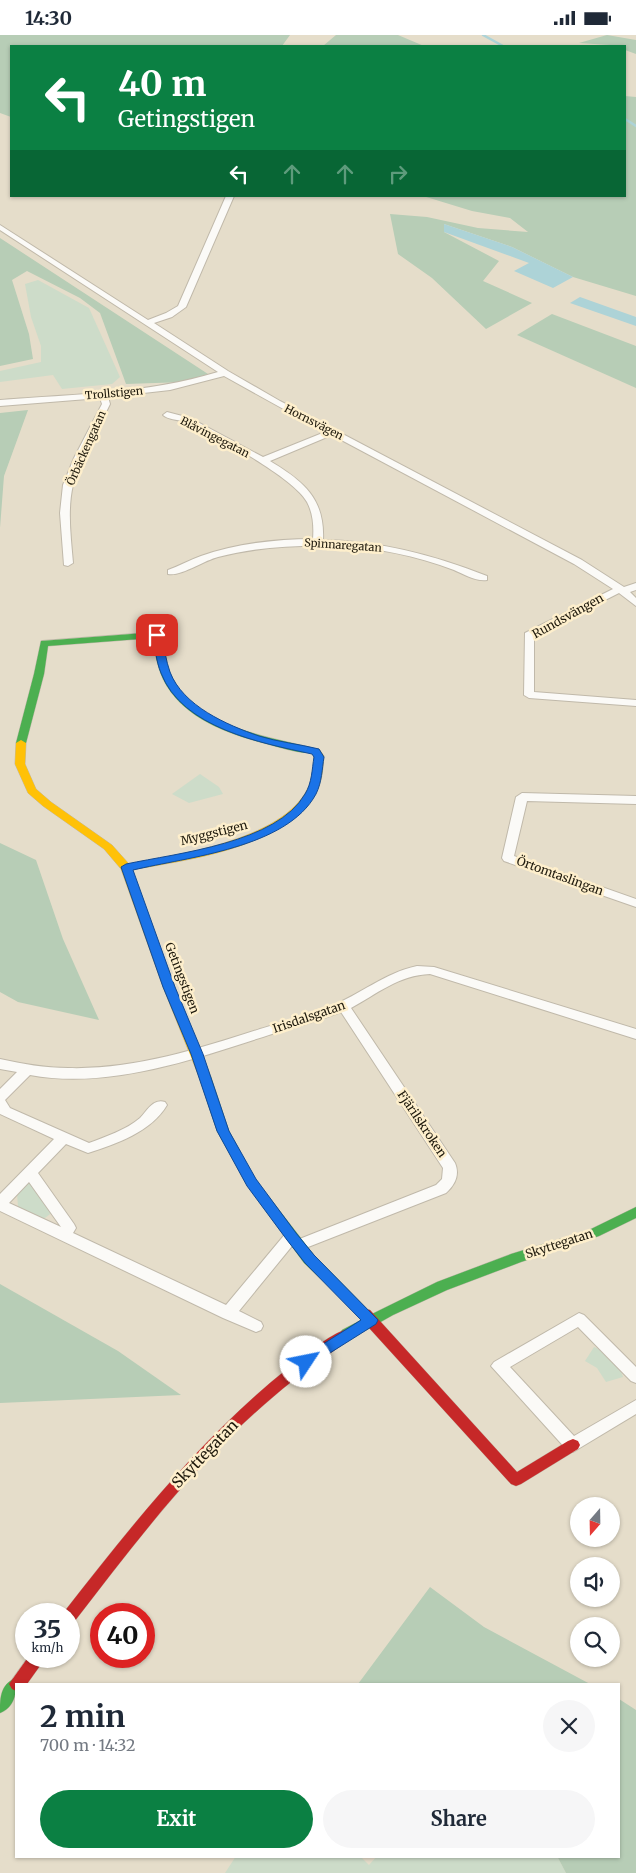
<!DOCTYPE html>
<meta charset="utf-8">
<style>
body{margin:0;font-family:Merriweather,serif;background:#f6f6f7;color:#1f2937;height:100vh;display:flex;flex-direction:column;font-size:19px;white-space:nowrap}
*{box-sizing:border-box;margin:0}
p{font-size:16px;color:#747a83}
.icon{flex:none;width:28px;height:28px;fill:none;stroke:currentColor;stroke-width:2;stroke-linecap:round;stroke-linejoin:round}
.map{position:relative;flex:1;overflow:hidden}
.side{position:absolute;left:15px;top:1648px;width:605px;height:175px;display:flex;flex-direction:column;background:#fff;border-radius:0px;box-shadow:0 1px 4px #0004}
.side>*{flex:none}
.guide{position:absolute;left:10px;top:10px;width:616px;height:152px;border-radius:0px;box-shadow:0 1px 4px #0004;background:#0b8043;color:#fff;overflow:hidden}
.needle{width:32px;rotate:200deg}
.tools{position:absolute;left:570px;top:1462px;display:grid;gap:10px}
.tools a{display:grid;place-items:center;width:50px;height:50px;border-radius:50%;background:#fff;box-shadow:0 1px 4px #0004;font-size:25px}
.speed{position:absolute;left:15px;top:1568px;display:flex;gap:10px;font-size:25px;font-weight:700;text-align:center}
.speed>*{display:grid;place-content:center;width:65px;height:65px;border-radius:50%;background:#fff;box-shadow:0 1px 4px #0004;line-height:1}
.speed small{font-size:12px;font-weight:400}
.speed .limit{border:8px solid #d22;background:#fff;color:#111}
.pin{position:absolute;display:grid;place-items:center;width:42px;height:42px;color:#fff;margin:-21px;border-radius:10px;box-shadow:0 2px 8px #0006}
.me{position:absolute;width:55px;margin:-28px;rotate:56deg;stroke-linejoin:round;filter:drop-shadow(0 0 4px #0008)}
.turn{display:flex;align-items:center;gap:18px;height:105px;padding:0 25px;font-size:22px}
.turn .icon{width:65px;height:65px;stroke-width:2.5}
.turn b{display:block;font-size:35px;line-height:42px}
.lanes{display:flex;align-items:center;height:48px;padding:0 25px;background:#0003;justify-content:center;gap:25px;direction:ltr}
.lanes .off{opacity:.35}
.round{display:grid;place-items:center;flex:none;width:52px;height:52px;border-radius:26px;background:#f6f6f7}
.overview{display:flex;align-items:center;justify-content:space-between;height:85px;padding:0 25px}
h1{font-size:30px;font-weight:700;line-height:38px}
.button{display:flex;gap:10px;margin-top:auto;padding:10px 25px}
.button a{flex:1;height:58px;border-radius:30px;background:#0b8043;color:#fff;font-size:20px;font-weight:700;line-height:58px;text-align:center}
.button a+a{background:#f6f6f7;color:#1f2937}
.status{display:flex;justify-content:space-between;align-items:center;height:35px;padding:0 25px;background:#fff;direction:ltr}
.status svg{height:14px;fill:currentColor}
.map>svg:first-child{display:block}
</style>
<div class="status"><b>14:30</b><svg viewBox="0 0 49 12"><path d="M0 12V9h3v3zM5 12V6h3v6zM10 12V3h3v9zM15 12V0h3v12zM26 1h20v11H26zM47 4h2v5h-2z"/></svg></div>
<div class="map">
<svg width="636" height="1838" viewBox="0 0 636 1838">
<rect width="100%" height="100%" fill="#e5ddca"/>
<g fill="#cddcc9">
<path d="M 38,245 L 89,273 L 120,342 L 112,349 L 62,354 L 53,340 L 0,347 L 0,336 L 41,327 L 41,311 L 31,282 L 25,249 Z"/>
<path d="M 200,739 L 219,752 L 223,759 L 189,768 L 172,759 Z"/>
<path d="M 29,1145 L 54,1176 L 41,1186 L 18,1172 L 17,1158 Z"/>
<path d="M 594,1312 C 605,1316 620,1329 623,1342 L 606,1347 L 597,1333 L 585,1326 Z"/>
<path d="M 236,1821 L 360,1821 L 369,1830 L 377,1821 L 557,1821 L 566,1838 L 225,1838 Z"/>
</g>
<g fill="#b7cdb6">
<path d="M 0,0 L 290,0 L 282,11 L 11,11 L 11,82 L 0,78 Z"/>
<path d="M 336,0 L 398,0 L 424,11 L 323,11 Z"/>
<path d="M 607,0 L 636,5 L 636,19 L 625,15 L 625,11 L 579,8 Z"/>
<path d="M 625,61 L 636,62 L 636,261 L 573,242 L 512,212 L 444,189 L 444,197 L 499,226 L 483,246 L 532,268 L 486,294 L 432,243 L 398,219 L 390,179 L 427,182 L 478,193 L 528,197 L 510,183 L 472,176 L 423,161 L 625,161 Z"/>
<path d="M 0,203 L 208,339 L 185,347 L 126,349 L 100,278 L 80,263 L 27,236 L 12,245 L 29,299 L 33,324 L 0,331 Z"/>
<path d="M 552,279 L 636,311 L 636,353 L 517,300 Z"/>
<path d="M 28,375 L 4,441 L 0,493 L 0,378 Z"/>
<path d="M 0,808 L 36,825 L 63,904 L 99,985 L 18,967 L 0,957 Z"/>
<path d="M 0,1249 L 118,1316 L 181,1360 L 0,1368 Z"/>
<path d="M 430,1552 L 484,1592 L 590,1649 L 358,1649 Z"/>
<path d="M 619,1664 L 636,1675 L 636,1838 L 566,1838 L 557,1821 L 619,1821 Z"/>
</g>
<g fill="#add3d7">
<path d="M 444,189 L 512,212 L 573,242 L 553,253 L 514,236 L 529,228 L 444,197 Z"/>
<path d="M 580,262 L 636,282 L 636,291 L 570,268 Z"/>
</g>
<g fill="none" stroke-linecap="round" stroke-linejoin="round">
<g stroke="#add3d7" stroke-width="2.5">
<path d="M 483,0 L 503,11"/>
<path d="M 625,84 L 636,91"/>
</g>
<defs>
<g id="street">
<path d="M 226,161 L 234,161 L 186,272 L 172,282 L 154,288 L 228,336 L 280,366 L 582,525 L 624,552 L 636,548 L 636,555 L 630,557 L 636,563 L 636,571 L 619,558 L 534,601 L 534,657 L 636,665 L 636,671 L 529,663 L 524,660 L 525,598 L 613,554 L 574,529 L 332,400 L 270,426 C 303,446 325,463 323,505 C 380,506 434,520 487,541 L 487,545 C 477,547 463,539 454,535 C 417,521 375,512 335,511 C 296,510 256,512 218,522 C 205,525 180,542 168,539 L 168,535 C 179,531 190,525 201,521 C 235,509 277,504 313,504 C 314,492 313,478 307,467 C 293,442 212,398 184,387 C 177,384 168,385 163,380 L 167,377 L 190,383 L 263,422 L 325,397 L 224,341 L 170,355 L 108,362 L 110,369 C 98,395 79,422 73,450 C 67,475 71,503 73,528 L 68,531 L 64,530 L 60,478 L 63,450 L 74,423 L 102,369 L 100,363 L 0,371 L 0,365 C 74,359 147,359 218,337 L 0,195 L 0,190 L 148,285 L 166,278 L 178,271 Z"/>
<path d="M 522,758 L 636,761 L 636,769 L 527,766 L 514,821 L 636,864 L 636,872 L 504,826 L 502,823 L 516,762 Z"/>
<path d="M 417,931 L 434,932 L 636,994 L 636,1004 L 430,939 C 399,940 377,959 351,973 L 455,1128 C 460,1140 455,1150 446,1158 L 303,1214 L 298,1216 L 292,1211 L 239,1276 L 261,1287 L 263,1291 L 261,1295 L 256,1297 L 223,1283 L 0,1176 L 0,1159 L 54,1104 L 0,1079 L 0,1054 L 17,1037 L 0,1034 L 0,1024 C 23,1029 45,1033 68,1033 C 133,1035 198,1014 260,994 C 283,987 306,981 329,972 C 360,960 384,938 417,931 ZM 341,977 L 443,1133 L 442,1144 L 436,1150 L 297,1205 L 298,1202 L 296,1198 L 291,1196 L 286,1198 L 226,1270 L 73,1198 L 76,1193 L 74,1189 L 38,1138 L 66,1109 L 88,1118 C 116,1109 151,1097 167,1070 L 165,1067 C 153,1063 147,1076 140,1083 C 126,1095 105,1102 89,1108 L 10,1073 L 5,1065 L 30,1040 C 110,1055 197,1023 272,999 C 295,992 318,986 341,977 ZM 29,1147 L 61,1192 L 9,1168 Z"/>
<path d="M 579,1278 L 584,1280 L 636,1332 L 636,1348 L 631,1346 L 578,1292 L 510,1332 L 574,1401 L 636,1365 L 636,1379 L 573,1417 L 567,1415 L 491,1331 L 494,1327 Z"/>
</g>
<g id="fast">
<path d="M 157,597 L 162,600 C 164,615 166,631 173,644 C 197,692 266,701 313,713 L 314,715 L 313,717 C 302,720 279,712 267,709 C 228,699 182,683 163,644 C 157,631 155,617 153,603 L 48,611 L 44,639 L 26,708 L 21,711 L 17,710 L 16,708 L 34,639 L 41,606 Z"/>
<path d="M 205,1038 L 209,1039 L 211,1042 L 229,1096 L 255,1144 L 314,1220 L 372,1279 L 437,1247 L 511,1219 L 589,1195 L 636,1172 L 636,1183 L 599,1201 L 521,1227 L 447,1255 L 393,1280 L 352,1303 L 347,1304 L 342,1303 L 340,1299 L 342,1295 L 363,1284 L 304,1228 L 247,1150 L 217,1096 L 199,1042 L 201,1039 Z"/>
<path d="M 16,1643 L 21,1645 L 23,1649 L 16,1649 C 16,1661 13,1673 0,1678 C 0,1664 0,1649 16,1643 Z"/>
</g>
<path id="slow" d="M 21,705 L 26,708 L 25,729 L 36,754 L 51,767 L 112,810 L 129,829 C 180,819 290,804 310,748 C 313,739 313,730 314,721 L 312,718 L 305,717 L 304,715 L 305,713 L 319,714 L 324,721 C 323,730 323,739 320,748 C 318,754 314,759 310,764 C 274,815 189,824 132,835 L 175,952 L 211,1042 L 209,1045 L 201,1045 L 199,1042 L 163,952 L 121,834 L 104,814 L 43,771 L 28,758 L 15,729 L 16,708 Z"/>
<g id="jam">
<path d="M 365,1274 L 370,1275 L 517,1437 L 568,1406 L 573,1404 L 578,1406 L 580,1410 L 578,1414 L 521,1449 L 516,1451 L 511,1449 L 360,1283 L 358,1279 L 360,1275 Z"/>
<path d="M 347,1294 L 352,1295 L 354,1299 L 352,1303 C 325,1322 298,1340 273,1362 C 196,1427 135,1508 74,1587 L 69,1589 L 69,1579 L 63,1579 L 64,1577 C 132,1490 200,1404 287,1334 C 302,1322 330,1299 347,1294 Z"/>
<path d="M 29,1621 L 47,1621 L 27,1649 L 16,1649 L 16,1656 L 12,1654 L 9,1649 Z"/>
</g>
</defs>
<use href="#street" stroke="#c0b9aa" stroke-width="2"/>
<use href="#fast" stroke="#c0b9aa" stroke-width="1"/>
<use href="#slow" stroke="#c0b9aa" stroke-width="1"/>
<use href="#jam" stroke="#c0b9aa" stroke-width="1"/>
<use href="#street" fill="#fbfaf7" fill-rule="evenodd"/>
<use href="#fast" fill="#4caf50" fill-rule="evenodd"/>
<use href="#slow" fill="#ffc107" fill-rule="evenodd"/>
<use href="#jam" fill="#c62828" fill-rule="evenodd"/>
</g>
<path fill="#1a73e8" stroke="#114b97" d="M 157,597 L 162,600 C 164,612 166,626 170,637 C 183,671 227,690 259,701 C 278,707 299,709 319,714 L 324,722 C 322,734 322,747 316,759 C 287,813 188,822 133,835 L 175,952 L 203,1019 L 229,1096 L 256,1144 L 296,1198 L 314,1220 L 378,1285 L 376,1289 L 306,1333 L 301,1331 L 299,1327 L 301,1323 L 361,1285 L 305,1228 L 287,1205 L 247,1151 L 217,1096 L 191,1019 L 163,952 L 121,832 L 126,829 C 178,818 277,808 305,759 C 312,748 312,734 314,722 L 312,719 C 261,708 182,693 161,638 C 156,626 155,612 152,600 Z"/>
<g text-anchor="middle" stroke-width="5" stroke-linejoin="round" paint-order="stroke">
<g font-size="11" fill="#1e190c" stroke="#feefcc">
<text transform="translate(114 358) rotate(-5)" y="4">Trollstigen</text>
<text transform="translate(314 387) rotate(27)" y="4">Hornsvägen</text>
<text transform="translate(215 402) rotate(27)" y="4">Blåvingegatan</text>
<text transform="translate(86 413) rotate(-66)" y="4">Örbäckengatan</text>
<text transform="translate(343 510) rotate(4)" y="4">Spinnaregatan</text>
</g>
<g font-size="12" fill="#1e190c" stroke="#feefcc">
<text transform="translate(568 581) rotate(-29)" y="4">Rundsvängen</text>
<text transform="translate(214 798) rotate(-14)" y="4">Myggstigen</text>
<text transform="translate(560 841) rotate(20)" y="4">Örtomtaslingan</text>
<text transform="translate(182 943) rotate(69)" y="4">Getingstigen</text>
<text transform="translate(309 982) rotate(-19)" y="4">Irisdalsgatan</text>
<text transform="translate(422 1089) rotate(56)" y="4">Fjärilskroken</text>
<text transform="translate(559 1209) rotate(-18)" y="4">Skyttegatan</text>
</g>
<g font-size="15" fill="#1e190c" stroke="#feefcc">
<text transform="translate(205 1419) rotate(-46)" y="5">Skyttegatan</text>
</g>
</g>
</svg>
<div class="tools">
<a><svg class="needle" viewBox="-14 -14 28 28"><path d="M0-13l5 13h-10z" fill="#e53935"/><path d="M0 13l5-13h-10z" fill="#747a83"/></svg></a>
<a><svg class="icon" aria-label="sound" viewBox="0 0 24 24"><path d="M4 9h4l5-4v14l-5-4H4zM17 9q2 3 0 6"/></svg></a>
<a><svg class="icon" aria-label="search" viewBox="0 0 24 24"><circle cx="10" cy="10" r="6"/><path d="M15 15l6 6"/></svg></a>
</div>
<div class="speed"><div>35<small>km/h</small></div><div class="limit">40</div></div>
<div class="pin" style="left:157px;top:600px;background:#d93025"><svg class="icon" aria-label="arrive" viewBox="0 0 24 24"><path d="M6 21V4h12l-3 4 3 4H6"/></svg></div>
<svg class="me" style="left:306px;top:1327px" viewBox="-20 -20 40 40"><circle r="19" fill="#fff"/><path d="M0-13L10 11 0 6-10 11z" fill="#1a73e8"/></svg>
<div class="guide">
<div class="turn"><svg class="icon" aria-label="left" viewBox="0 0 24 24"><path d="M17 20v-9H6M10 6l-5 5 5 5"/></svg><div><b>40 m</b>Getingstigen</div></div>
<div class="lanes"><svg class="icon" aria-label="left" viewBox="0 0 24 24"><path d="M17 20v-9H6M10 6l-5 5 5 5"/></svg><svg class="icon off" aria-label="ahead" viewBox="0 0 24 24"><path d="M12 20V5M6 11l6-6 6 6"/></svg><svg class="icon off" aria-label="ahead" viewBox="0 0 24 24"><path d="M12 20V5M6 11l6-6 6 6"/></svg><svg class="icon off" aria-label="right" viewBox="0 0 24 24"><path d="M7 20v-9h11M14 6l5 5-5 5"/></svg></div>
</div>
<section class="side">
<div class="overview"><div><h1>2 min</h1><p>700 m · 14:32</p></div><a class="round"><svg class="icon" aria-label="close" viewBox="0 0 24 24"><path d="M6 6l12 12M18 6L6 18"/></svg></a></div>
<div class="button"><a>Exit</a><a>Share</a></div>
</section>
</div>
